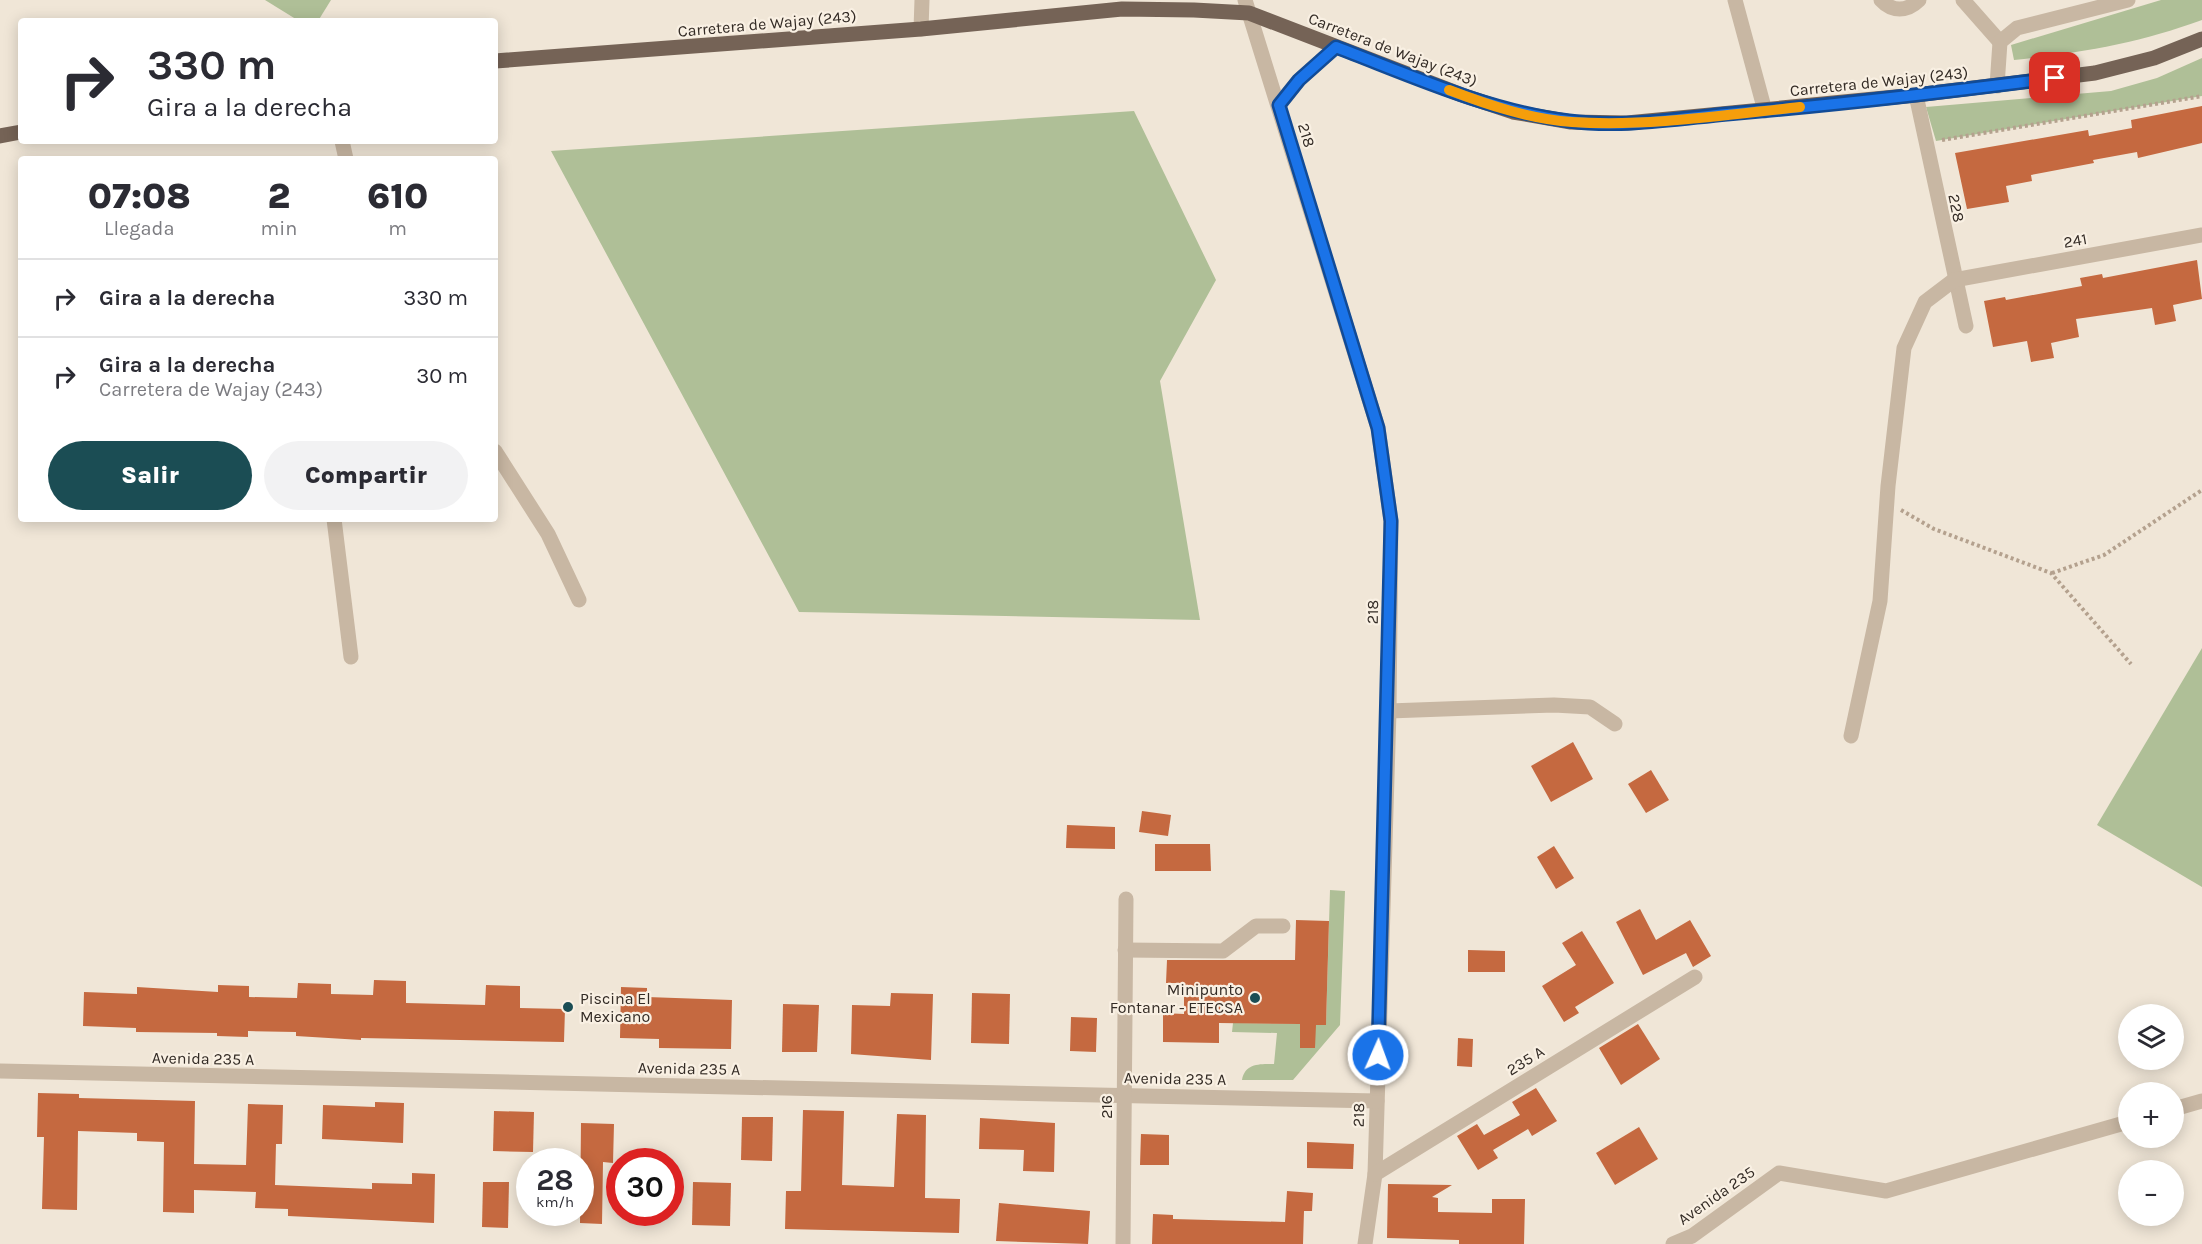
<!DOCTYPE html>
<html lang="es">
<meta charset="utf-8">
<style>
body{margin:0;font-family:Karla,sans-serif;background:#f2f2f3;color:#2b2b33;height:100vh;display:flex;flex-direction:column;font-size:22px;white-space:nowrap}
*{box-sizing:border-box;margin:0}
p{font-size:20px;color:#7c7c81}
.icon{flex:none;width:33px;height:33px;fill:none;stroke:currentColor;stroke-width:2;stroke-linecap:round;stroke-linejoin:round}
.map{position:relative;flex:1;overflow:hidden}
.side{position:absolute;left:18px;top:156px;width:480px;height:366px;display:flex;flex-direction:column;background:#fff;border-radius:6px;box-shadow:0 3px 15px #0003}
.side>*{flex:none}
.guide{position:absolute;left:18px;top:18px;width:480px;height:126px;border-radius:6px;box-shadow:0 3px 15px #0003;background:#fff;color:#2b2b33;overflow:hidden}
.tools{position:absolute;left:2118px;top:1004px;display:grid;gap:12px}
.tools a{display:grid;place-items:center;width:66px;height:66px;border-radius:50%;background:#fff;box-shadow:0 3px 15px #0003;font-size:30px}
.speed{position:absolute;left:516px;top:1148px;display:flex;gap:12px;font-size:30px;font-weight:700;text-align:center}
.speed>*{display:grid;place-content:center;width:78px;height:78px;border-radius:50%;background:#fff;box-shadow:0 3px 15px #0003;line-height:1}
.speed small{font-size:15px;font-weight:400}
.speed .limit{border:9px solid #d22;background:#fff;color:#111}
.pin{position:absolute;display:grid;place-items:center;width:51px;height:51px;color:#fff;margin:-26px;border-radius:12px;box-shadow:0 3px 9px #0006}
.me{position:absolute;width:66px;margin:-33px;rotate:2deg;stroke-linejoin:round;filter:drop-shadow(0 0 4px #0008)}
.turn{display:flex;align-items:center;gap:21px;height:126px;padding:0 30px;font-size:27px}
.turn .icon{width:78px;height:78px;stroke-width:2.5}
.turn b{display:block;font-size:42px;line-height:51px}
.eta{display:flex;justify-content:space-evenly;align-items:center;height:102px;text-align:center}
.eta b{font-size:36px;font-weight:800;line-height:42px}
.cta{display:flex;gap:12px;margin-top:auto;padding:12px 30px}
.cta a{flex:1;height:69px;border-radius:36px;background:#1b4d54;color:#fff;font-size:24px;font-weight:800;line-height:69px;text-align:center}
.cta a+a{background:#f2f2f3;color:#2b2b33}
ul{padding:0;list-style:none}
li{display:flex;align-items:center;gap:18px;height:78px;padding:0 30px;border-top:2px solid #e1e1e2}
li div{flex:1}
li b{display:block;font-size:22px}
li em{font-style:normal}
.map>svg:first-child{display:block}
</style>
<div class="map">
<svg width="2202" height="1244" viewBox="0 0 2202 1244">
<rect width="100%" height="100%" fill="#f0e6d7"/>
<g fill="#afbf97">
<path d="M 265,0 L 331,0 L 318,21 L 299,21 Z"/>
<path d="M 2161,0 L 2202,0 L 2202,20 C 2139,43 2081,53 2014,60 L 2011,45 Z"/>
<path d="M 2202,58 L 2202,96 L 1936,141 L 1926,107 L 2111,91 L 2157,78 Z"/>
<path d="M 1134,111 L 1216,280 L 1160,381 L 1200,620 L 799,612 L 551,151 Z"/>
<path d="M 2202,648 L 2202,887 L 2097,825 Z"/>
<path d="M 1330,890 L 1345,891 L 1340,1025 L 1293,1080 L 1242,1080 C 1245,1063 1260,1064 1274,1064 L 1277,1033 L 1232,1032 L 1233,1023 L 1326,1024 Z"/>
</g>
<g fill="#c56940">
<path d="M 2202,106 L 2202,143 L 2138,158 L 2137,152 L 2093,160 L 2094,163 L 2031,175 L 2032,181 L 2006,186 L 2009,202 L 1967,209 L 1955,153 L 2088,130 L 2089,136 L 2132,128 L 2131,120 Z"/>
<path d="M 2197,260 L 2202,299 L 2173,305 L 2176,321 L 2155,325 L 2152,308 L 2076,319 L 2079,337 L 2051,343 L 2054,358 L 2031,362 L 2027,341 L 1993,347 L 1984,301 L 2005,297 L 2006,300 L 2082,286 L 2080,278 L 2102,274 L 2103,278 Z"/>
<path d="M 1573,742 L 1593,779 L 1551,802 L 1531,766 Z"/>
<path d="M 1651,770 L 1669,800 L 1646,813 L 1628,784 Z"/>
<path d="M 1142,811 L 1171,815 L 1168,836 L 1139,832 Z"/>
<path d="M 1067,825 L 1115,827 L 1115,849 L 1066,848 Z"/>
<path d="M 1155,844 L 1210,844 L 1211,871 L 1155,871 Z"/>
<path d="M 1554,846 L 1574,878 L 1556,889 L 1537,857 Z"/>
<path d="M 1640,909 L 1656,940 L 1690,920 L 1711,956 L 1693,967 L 1686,953 L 1643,975 L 1616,922 Z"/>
<path d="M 1296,920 L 1329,921 L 1326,1025 L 1316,1025 L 1315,1048 L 1300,1048 L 1300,1024 L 1219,1023 L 1219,1043 L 1163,1042 L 1163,1013 L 1184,1014 L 1184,983 L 1166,983 L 1167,960 L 1295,960 Z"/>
<path d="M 1582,931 L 1614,983 L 1575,1007 L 1579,1013 L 1564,1022 L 1542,986 L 1576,965 L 1562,943 Z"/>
<path d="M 1468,950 L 1505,951 L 1505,972 L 1468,972 Z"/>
<path d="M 374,980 L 406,981 L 406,1003 L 485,1005 L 486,985 L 520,986 L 520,1008 L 565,1009 L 564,1042 L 361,1038 L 361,1040 L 296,1036 L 296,1032 L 248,1031 L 248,1037 L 217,1036 L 217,1033 L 136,1032 L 136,1028 L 83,1026 L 84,992 L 137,994 L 137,987 L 218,992 L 218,985 L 249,986 L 249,997 L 297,998 L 298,983 L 331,984 L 331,994 L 373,995 Z"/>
<path d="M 621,987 L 647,988 L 647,997 L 732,1000 L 731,1049 L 659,1048 L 659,1039 L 620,1038 Z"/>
<path d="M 891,993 L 933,994 L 931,1060 L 851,1054 L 852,1005 L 890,1006 Z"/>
<path d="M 972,993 L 1010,994 L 1009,1044 L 971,1043 Z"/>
<path d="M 783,1004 L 819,1005 L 817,1052 L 782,1052 Z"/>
<path d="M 1071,1017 L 1097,1018 L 1096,1052 L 1070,1051 Z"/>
<path d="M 1638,1024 L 1660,1059 L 1621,1085 L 1599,1048 Z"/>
<path d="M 1458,1038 L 1473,1039 L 1472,1067 L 1457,1066 Z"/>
<path d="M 1536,1088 L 1557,1121 L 1532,1136 L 1528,1129 L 1493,1150 L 1498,1158 L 1478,1170 L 1457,1136 L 1477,1124 L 1484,1135 L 1520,1115 L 1512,1102 Z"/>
<path d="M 38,1093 L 79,1094 L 79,1098 L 195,1101 L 194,1164 L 246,1165 L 248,1104 L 283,1105 L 282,1144 L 276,1144 L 275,1185 L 372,1189 L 372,1183 L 412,1184 L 412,1173 L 435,1174 L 434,1223 L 288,1216 L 288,1209 L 255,1208 L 256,1192 L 194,1190 L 194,1213 L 163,1212 L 164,1142 L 137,1141 L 137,1133 L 78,1131 L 77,1210 L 42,1209 L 44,1137 L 37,1137 Z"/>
<path d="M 375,1102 L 404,1103 L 403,1143 L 322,1139 L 323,1105 L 375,1107 Z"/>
<path d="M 803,1110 L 844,1111 L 842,1185 L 894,1187 L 897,1114 L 926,1115 L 925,1198 L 960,1199 L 959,1233 L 785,1229 L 786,1191 L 801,1191 Z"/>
<path d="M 494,1111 L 534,1112 L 533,1152 L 493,1151 Z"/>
<path d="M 742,1117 L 773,1117 L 772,1161 L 741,1160 Z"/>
<path d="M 980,1118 L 1055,1123 L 1054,1172 L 1023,1171 L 1024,1150 L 979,1149 Z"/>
<path d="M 581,1123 L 614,1124 L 613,1163 L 603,1162 L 602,1224 L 580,1223 Z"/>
<path d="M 1639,1127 L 1658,1159 L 1615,1185 L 1596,1153 Z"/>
<path d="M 1141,1134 L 1169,1135 L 1169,1165 L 1140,1165 Z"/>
<path d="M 1307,1142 L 1354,1144 L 1353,1169 L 1307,1168 Z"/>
<path d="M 483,1182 L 509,1182 L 508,1228 L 482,1227 Z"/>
<path d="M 693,1182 L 731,1183 L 730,1226 L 692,1225 Z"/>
<path d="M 1388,1184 L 1452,1185 L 1432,1197 L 1438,1198 L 1438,1212 L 1492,1213 L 1492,1199 L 1525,1199 L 1524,1244 L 1459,1244 L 1459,1240 L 1387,1238 Z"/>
<path d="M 1287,1191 L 1313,1193 L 1312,1211 L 1304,1211 L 1303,1244 L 1152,1244 L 1153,1214 L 1173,1215 L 1173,1219 L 1285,1222 Z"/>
<path d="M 999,1203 L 1090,1211 L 1088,1244 L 996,1241 Z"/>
</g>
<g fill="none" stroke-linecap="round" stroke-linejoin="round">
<g stroke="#b4a18e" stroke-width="4" stroke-dasharray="3 3" stroke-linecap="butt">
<path d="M 1942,140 L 2202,96"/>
<path d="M 1901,510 L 1934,529 L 2051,573 L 2131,664"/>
<path d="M 2052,573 L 2104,555 L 2202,490"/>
</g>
<g stroke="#c8b7a3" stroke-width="15">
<path d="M 1245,0 L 1378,428 L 1391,521 L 1389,711 L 1375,1174 L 1365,1244"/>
<path d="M 1735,0 L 1765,111"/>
<path d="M 1881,0 C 1892,12 1907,12 1919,0"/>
<path d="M 1963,0 L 2000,42"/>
<path d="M 921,29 L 922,0"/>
<path d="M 1997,86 L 2000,42 L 2017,28 L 2128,0"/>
<path d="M 1916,95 L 1966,326"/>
<path d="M 1279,105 L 1299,80 L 1336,47"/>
<path d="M 342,141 L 346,159"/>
<path d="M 495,451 L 548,534 L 579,600"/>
<path d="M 334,519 L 351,657"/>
<path d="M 1389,711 L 1554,705 L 1590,707 L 1615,724"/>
<path d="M 1851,736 L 1880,601 L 1888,486 L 1904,348 L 1925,302 L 1954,280 L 2202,235"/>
<path d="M 1125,950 L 1223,951 L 1256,926 L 1283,926"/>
<path d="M 0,1071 L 1377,1101"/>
<path d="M 2174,1109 L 2202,1101"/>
<path d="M 1375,1174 L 1695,977"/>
<path d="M 1123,1244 L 1126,899"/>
<path d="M 1673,1244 L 1692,1236 L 1779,1173 L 1886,1191 L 2128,1122"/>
</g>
<g stroke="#756356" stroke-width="15">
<path d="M 495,61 L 921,29 L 1122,9 L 1194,10 L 1249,13 L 1462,95 L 1513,112 L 1571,122 L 1627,123 L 1916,95 L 2095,73 L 2154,58 L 2202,39"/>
<path d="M 0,136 L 21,132"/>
</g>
</g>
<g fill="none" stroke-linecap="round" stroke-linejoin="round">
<defs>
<path id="route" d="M 1378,1055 L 1391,521 L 1378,428 L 1279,105 L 1299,80 L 1336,47 C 1412,76 1488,111 1569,121 C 1620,128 1675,119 1727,114 C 1837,105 1946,92 2055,78"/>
</defs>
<use href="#route" stroke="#114b97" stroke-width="15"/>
<use href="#route" stroke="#1a73e8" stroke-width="10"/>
<path stroke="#f59e0b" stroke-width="10" d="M 1449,90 C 1488,105 1530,119 1572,122 C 1647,127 1725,115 1800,107"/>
</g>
<g fill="#1b4d54" stroke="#f9f0e3" stroke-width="2">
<circle cx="1255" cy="998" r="6"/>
<circle cx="568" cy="1007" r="6"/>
</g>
<g text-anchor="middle" stroke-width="4.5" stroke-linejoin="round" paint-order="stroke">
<g font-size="16" fill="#332b25" stroke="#f9f0e3">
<text transform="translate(767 23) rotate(-5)" y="6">Carretera de Wajay (243)</text>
<text transform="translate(1393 49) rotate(21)" y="6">Carretera de Wajay (243)</text>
<text transform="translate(1879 81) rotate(-6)" y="6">Carretera de Wajay (243)</text>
<text transform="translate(1307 135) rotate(73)" y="6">218</text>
<text transform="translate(1957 208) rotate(78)" y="6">228</text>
<text transform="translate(2075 240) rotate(-10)" y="6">241</text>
<text transform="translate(1372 612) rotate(-89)" y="6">218</text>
<text transform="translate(203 1058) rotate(1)" y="6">Avenida 235 A</text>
<text transform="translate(1525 1060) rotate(-32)" y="6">235 A</text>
<text transform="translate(689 1068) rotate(1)" y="6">Avenida 235 A</text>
<text transform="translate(1175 1078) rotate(1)" y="6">Avenida 235 A</text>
<text transform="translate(1106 1107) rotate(-90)" y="6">216</text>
<text transform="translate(1358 1115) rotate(-89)" y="6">218</text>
<text transform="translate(1716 1195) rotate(-35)" y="6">Avenida 235</text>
</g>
<g font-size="16" fill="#332b25" stroke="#f9f0e3" text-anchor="end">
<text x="1243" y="995">Minipunto<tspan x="1243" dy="18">Fontanar - ETECSA</tspan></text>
<text x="580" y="1004" text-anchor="start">Piscina El<tspan x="580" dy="18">Mexicano</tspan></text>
</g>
</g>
</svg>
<div class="tools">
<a><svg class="icon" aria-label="layers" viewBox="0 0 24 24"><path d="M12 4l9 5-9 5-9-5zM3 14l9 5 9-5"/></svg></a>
<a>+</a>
<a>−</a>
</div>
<div class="speed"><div>28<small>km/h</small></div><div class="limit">30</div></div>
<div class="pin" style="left:2055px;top:78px;background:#d93025"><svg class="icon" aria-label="arrive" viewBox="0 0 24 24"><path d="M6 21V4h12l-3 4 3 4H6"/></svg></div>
<svg class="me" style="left:1378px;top:1055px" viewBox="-20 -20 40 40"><circle r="17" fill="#1a73e8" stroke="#fff" stroke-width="3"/><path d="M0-11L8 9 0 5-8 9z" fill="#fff"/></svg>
<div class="guide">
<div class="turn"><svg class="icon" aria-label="right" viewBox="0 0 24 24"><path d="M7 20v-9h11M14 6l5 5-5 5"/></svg><div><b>330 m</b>Gira a la derecha</div></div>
</div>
<section class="side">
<div class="eta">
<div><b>07:08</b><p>Llegada</p></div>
<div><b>2</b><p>min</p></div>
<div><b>610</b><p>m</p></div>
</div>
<ul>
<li><svg class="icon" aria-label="right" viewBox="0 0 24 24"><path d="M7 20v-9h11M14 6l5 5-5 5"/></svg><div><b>Gira a la derecha</b></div><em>330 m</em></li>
<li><svg class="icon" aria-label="right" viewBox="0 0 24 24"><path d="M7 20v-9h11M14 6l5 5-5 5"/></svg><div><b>Gira a la derecha</b><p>Carretera de Wajay (243)</p></div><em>30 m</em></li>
</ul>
<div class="cta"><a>Salir</a><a>Compartir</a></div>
</section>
</div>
